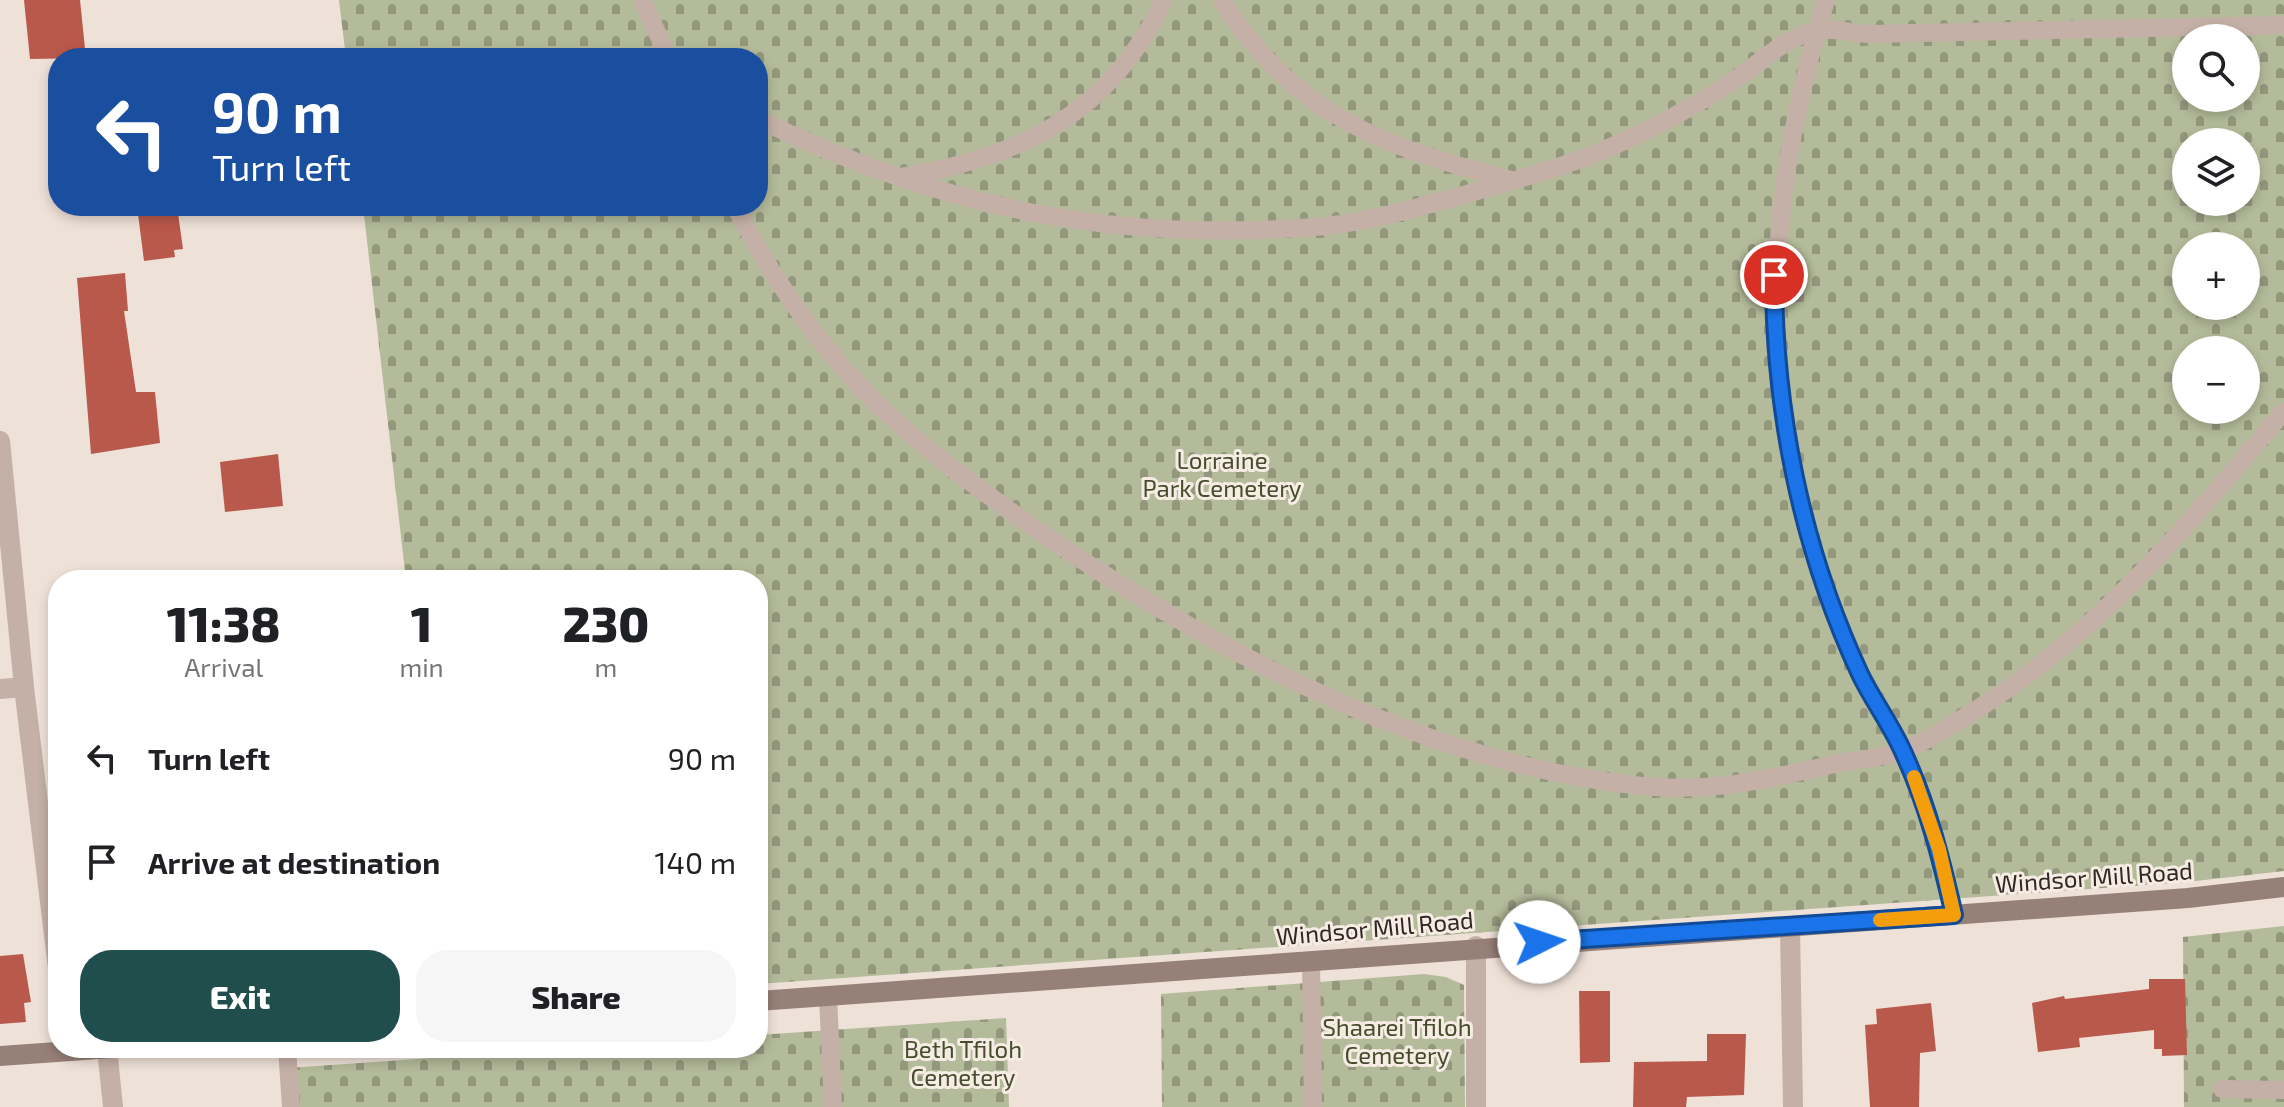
<!DOCTYPE html>
<meta charset="utf-8">
<style>
body{margin:0;font-family:"Exo 2",sans-serif;background:#f6f6f6;color:#202124;height:100vh;display:flex;flex-direction:column;font-size:30px;white-space:nowrap}
*{box-sizing:border-box;margin:0}
p{font-size:26px;color:#757577}
.icon{flex:none;width:44px;height:44px;fill:none;stroke:currentColor;stroke-width:2;stroke-linecap:round;stroke-linejoin:round}
.map{position:relative;flex:1;overflow:hidden}
.details{position:absolute;left:48px;top:570px;width:720px;height:488px;display:flex;flex-direction:column;background:#fff;border-radius:32px;box-shadow:0 4px 12px #0003}
.details>*{flex:none}
.hud{position:absolute;left:48px;top:48px;width:720px;height:168px;border-radius:32px;box-shadow:0 4px 12px #0003;background:#1a4fa0;color:#fff;overflow:hidden}
.buttons{position:absolute;left:2172px;top:24px;display:grid;gap:16px}
.buttons a{display:grid;place-items:center;width:88px;height:88px;border-radius:50%;background:#fff;box-shadow:0 4px 12px #0003;font-size:40px}
.pin{position:absolute;display:grid;place-items:center;width:68px;height:68px;color:#fff;margin:-34px;border:4px solid #fff;border-radius:50%;box-shadow:0 2px 8px #0007}
.me{position:absolute;width:88px;margin:-44px;rotate:86deg;stroke-linejoin:round;filter:drop-shadow(0 0 6px #0008)}
.turn{display:flex;align-items:center;gap:28px;height:168px;padding:0 32px;font-size:36px}
.turn .icon{width:104px;height:104px;stroke-width:2.5}
.turn b{display:block;font-size:56px;line-height:68px}
.eta{display:flex;justify-content:space-evenly;align-items:center;height:136px;text-align:center}
.eta b{font-size:48px;font-weight:800;line-height:56px}
.cta{display:flex;gap:16px;margin-top:auto;padding:16px 32px}
.cta a{flex:1;height:92px;border-radius:32px;background:#204e4c;color:#fff;font-size:32px;font-weight:800;line-height:92px;text-align:center}
.cta a+a{background:#f6f6f6;color:#202124}
ul{padding:0;list-style:none}
li{display:flex;align-items:center;gap:24px;height:104px;padding:0 32px}
li div{flex:1}
li b{display:block;font-size:30px}
li em{font-style:normal}
.map>svg:first-child{display:block}
</style>
<div class="map">
<svg width="2284" height="1107" viewBox="0 0 2284 1107">
<defs>
<pattern id="cemetery-stones" width="16" height="16" patternUnits="userSpaceOnUse" patternTransform="scale(2)"><rect width="16" height="16" fill="#b4bb9a"/><path d="M2 7V4a2 2 0 0 1 4 0v3zM10 15v-3a2 2 0 0 1 4 0v3z" fill="#93987d"/></pattern>
</defs>
<rect width="100%" height="100%" fill="#eee1d8"/>
<g fill="url(#cemetery-stones)" fill-rule="evenodd">
<path d="M 339,0 L 2284,0 L 2284,871 L 2187,882 L 758,984 L 758,580 L 406,580 L 363,206 L 758,206 L 758,58 L 346,58 ZM 2186,38 L 2246,38 L 2246,98 L 2186,98 ZM 2186,142 L 2246,142 L 2246,202 L 2186,202 ZM 2186,246 L 2246,246 L 2246,306 L 2186,306 ZM 2186,350 L 2246,350 L 2246,410 L 2186,410 Z"/>
<path d="M 2284,926 L 2284,1107 L 2184,1107 L 2183,937 Z"/>
<path d="M 1424,974 L 1446,977 L 1464,985 L 1465,1107 L 1162,1107 L 1161,994 Z"/>
<path d="M 1006,1018 L 1009,1107 L 291,1107 L 288,1068 L 576,1048 L 758,1048 L 758,1035 Z"/>
</g>
<g fill="#b9594b">
<path d="M 24,0 L 80,0 L 86,58 L 30,59 Z"/>
<path d="M 137,206 L 177,206 L 183,249 L 174,250 L 175,257 L 144,261 Z"/>
<path d="M 125,273 L 128,311 L 124,311 L 136,392 L 155,392 L 160,443 L 91,454 L 77,278 Z"/>
<path d="M 278,454 L 283,506 L 225,512 L 220,462 Z"/>
<path d="M 23,954 L 31,1002 L 24,1003 L 26,1022 L 0,1024 L 0,956 Z"/>
<path d="M 2149,979 L 2185,979 L 2187,1055 L 2162,1056 L 2162,1049 L 2154,1049 L 2154,1030 L 2079,1038 L 2080,1047 L 2038,1052 L 2032,1003 L 2064,996 L 2065,999 L 2149,989 Z"/>
<path d="M 1579,991 L 1610,991 L 1610,1062 L 1580,1063 Z"/>
<path d="M 1931,1003 L 1936,1051 L 1920,1053 L 1919,1107 L 1870,1107 L 1865,1025 L 1877,1024 L 1876,1009 Z"/>
<path d="M 1707,1034 L 1746,1034 L 1744,1095 L 1687,1097 L 1686,1107 L 1633,1107 L 1634,1062 L 1707,1061 Z"/>
</g>
<g fill="none" stroke-linecap="round" stroke-linejoin="round">
<g stroke="#c4b0a6" stroke-width="18">
<path d="M 642,0 L 669,58"/>
<path d="M 1222,0 C 1295,117 1385,147 1511,180"/>
<path d="M 1826,0 C 1754,235 1756,448 1860,673 C 1873,701 1891,726 1904,753 C 1928,806 1941,859 1954,915"/>
<path d="M 758,119 C 945,209 1118,244 1326,226 C 1373,221 1422,206 1467,194 C 1519,179 1573,165 1622,142 C 1661,124 1697,105 1733,81 C 1760,63 1781,40 1814,31 C 1830,27 1852,33 1868,34 L 2284,25"/>
<path d="M 901,177 C 1020,157 1110,115 1164,0"/>
<path d="M 735,206 C 772,278 815,341 872,399 C 924,450 984,493 1043,534 C 1217,653 1430,765 1642,786 C 1718,793 1767,779 1839,763 C 1860,759 1884,758 1904,750 C 1930,740 1955,723 1979,708 C 2100,632 2192,520 2284,411"/>
<path d="M 1311,960 L 1313,1107"/>
<path d="M 828,996 L 833,1107"/>
<path d="M 287,1048 L 291,1107"/>
<path d="M 2222,1089 L 2284,1090"/>
</g>
<g stroke="#c4b0a6" stroke-width="20">
<path d="M 0,441 L 24,687 L 58,968"/>
<path d="M 0,689 L 24,687"/>
<path d="M 1790,926 L 1793,1107"/>
<path d="M 107,1048 L 113,1107"/>
<path d="M 1476,1107 L 1476,946"/>
</g>
<g stroke="#978078" stroke-width="20">
<path d="M 758,1001 L 2188,898 L 2284,887"/>
<path d="M 0,1056 L 113,1048"/>
</g>
</g>
<g fill="none" stroke-linecap="round" stroke-linejoin="round">
<defs>
<path id="route" d="M 1539,942 L 1954,915 C 1941,859 1928,806 1904,754 C 1892,726 1873,701 1860,674 C 1802,549 1774,412 1774,275"/>
</defs>
<use href="#route" stroke="#114b97" stroke-width="20"/>
<use href="#route" stroke="#1a73e8" stroke-width="14"/>
<path stroke="#f59e0b" stroke-width="14" d="M 1880,920 L 1954,915 L 1939,849 L 1914,777"/>
</g>
<g text-anchor="middle" stroke-width="6" stroke-linejoin="round" paint-order="stroke">
<g font-size="24" fill="#454d2c" stroke="#f6ece4">
<text x="1222" y="469">Lorraine<tspan x="1222" dy="28">Park Cemetery</tspan></text>
<text x="1397" y="1036">Shaarei Tfiloh<tspan x="1397" dy="28">Cemetery</tspan></text>
<text x="963" y="1058">Beth Tfiloh<tspan x="963" dy="28">Cemetery</tspan></text>
</g>
<g font-size="24" fill="#312826" stroke="#f6ece4">
<text transform="translate(2094 878) rotate(-4)" y="8">Windsor Mill Road</text>
<text transform="translate(1375 929) rotate(-5)" y="8">Windsor Mill Road</text>
</g>
</g>
</svg>
<div class="buttons">
<a><svg class="icon" aria-label="search" viewBox="0 0 24 24"><circle cx="10" cy="10" r="6"/><path d="M15 15l6 6"/></svg></a>
<a><svg class="icon" aria-label="layers" viewBox="0 0 24 24"><path d="M12 4l9 5-9 5-9-5zM3 14l9 5 9-5"/></svg></a>
<a>+</a>
<a>−</a>
</div>
<div class="pin" style="left:1774px;top:275px;background:#d93025"><svg class="icon" aria-label="arrive" viewBox="0 0 24 24"><path d="M6 21V4h12l-3 4 3 4H6"/></svg></div>
<svg class="me" style="left:1539px;top:942px" viewBox="-20 -20 40 40"><circle r="19" fill="#fff"/><path d="M0-13L10 11 0 6-10 11z" fill="#1a73e8"/></svg>
<div class="hud">
<div class="turn"><svg class="icon" aria-label="left" viewBox="0 0 24 24"><path d="M17 20v-9H6M10 6l-5 5 5 5"/></svg><div><b>90 m</b>Turn left</div></div>
</div>
<section class="details">
<div class="eta">
<div><b>11:38</b><p>Arrival</p></div>
<div><b>1</b><p>min</p></div>
<div><b>230</b><p>m</p></div>
</div>
<ul>
<li><svg class="icon" aria-label="left" viewBox="0 0 24 24"><path d="M17 20v-9H6M10 6l-5 5 5 5"/></svg><div><b>Turn left</b></div><em>90 m</em></li>
<li><svg class="icon" aria-label="arrive" viewBox="0 0 24 24"><path d="M6 21V4h12l-3 4 3 4H6"/></svg><div><b>Arrive at destination</b></div><em>140 m</em></li>
</ul>
<div class="cta"><a>Exit</a><a>Share</a></div>
</section>
</div>
